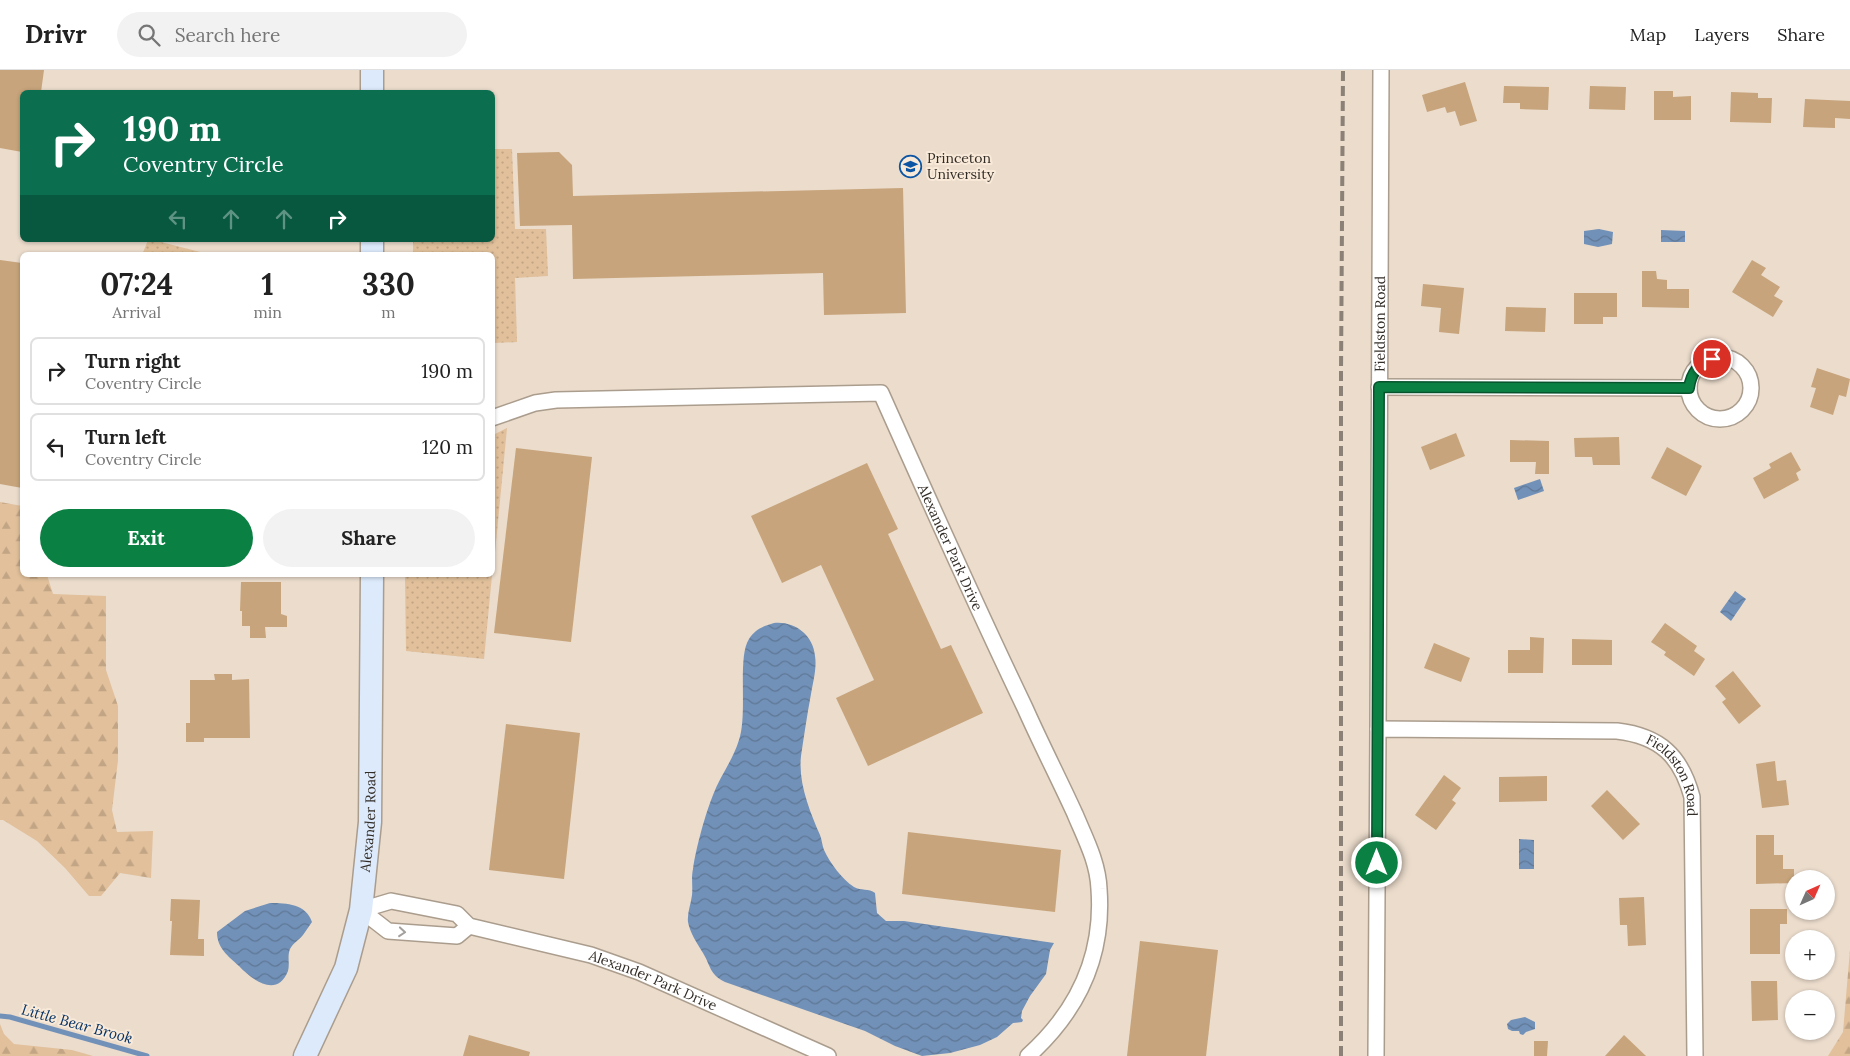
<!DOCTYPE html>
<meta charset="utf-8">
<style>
body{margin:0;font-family:Lora,serif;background:#f2f2f2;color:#222;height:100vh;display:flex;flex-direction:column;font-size:19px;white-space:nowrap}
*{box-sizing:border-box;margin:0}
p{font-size:16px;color:#767676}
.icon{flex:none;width:28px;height:28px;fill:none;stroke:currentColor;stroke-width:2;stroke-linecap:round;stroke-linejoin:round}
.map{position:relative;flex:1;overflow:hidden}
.drawer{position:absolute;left:20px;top:182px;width:475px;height:325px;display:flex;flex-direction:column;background:#fff;border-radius:8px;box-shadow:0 1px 4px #0004}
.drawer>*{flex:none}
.banner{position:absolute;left:20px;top:20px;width:475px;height:152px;border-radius:8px;box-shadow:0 1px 4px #0004;background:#0b6e4f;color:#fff;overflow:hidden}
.needle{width:32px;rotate:45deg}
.fabs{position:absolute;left:1785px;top:800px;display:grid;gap:10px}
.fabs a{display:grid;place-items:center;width:50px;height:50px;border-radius:50%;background:#fff;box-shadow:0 1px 4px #0004;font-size:25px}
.pin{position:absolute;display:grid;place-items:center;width:42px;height:42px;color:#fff;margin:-21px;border:2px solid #fff;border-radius:50%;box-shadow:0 1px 5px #0007}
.me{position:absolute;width:55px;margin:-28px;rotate:0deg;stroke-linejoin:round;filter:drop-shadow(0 0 4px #0008)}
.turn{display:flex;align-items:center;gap:18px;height:105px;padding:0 20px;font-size:22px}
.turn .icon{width:65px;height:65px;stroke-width:2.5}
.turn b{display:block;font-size:35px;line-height:42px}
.lanes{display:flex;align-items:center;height:48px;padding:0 20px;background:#0003;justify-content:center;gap:25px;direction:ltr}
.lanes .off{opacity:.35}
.eta{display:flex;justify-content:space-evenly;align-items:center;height:85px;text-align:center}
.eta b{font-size:30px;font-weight:700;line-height:35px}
.cta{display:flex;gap:10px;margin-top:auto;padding:10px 20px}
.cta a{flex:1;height:58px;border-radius:30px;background:#0b8043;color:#fff;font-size:20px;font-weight:700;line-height:58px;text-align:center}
.cta a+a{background:#f2f2f2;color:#222}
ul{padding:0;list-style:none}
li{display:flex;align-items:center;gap:15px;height:68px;margin:0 10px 8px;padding:0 10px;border:2px solid #e0e0e0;border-radius:8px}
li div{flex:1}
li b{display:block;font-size:19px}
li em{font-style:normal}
header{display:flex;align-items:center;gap:30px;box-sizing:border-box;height:70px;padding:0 25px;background:#fff;border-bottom:1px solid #e0e0e0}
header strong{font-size:24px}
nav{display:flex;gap:28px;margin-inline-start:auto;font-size:18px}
.search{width:350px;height:45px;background:#f2f2f2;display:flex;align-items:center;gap:12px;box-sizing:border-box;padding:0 18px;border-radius:28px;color:#767676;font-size:19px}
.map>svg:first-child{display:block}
</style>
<header>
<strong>Drivr</strong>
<div class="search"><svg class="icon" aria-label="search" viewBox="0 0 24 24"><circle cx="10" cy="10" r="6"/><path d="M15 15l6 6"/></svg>Search here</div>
<nav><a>Map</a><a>Layers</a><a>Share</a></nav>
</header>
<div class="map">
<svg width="1850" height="986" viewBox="0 0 1850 986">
<defs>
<pattern id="grass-dots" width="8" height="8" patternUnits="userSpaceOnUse" patternTransform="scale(1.25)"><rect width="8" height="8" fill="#e1c09b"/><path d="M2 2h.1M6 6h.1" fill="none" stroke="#c2a585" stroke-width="1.8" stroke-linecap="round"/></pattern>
<pattern id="forest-firs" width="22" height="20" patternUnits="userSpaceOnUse" patternTransform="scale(1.25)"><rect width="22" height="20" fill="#e1c09b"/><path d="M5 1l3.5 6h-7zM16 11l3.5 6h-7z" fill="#c2a585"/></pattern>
<pattern id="water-waves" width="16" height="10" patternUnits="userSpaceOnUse" patternTransform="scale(1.25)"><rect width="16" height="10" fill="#7291b8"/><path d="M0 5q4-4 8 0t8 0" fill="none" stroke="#5e7795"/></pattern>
</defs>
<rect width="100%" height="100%" fill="#ebdccc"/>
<g fill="url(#grass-dots)">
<path d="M 493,79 L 512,79 L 515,159 L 546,159 L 548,206 L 515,208 L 517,272 L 493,273 L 492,185 L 413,185 L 413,170 L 492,170 Z"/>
<path d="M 148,170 L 153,170 L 212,185 L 142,185 Z"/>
<path d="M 507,358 L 493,503 L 493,365 Z"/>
<path d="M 405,505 L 492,505 L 484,589 L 406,581 Z"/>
</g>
<g fill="url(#forest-firs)">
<path d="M 0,432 L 22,436 L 22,505 L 47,505 L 53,524 L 106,526 L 106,600 L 118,636 L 118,690 L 112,740 L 117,762 L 153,761 L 151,808 L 120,803 L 101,826 L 89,826 L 65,798 L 37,771 L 3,750 L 0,750 Z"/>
<path d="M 1850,880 L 1850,986 L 1828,986 L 1843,962 Z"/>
<path d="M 0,954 L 4,964 L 14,974 L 72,980 L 93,986 L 0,986 Z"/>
</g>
<g fill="url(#water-waves)">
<path d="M 1599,159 L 1613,162 L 1612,174 L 1598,177 L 1584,174 L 1584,161 Z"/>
<path d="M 1661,160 L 1685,161 L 1685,172 L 1661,172 Z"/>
<path d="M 1540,409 L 1544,421 L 1518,430 L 1514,418 Z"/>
<path d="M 1735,521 L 1746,529 L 1731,551 L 1720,542 Z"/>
<path d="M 774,553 C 795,551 813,565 815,586 C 817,598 813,612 811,624 C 807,645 804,666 801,686 C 798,713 810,742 820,765 C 822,770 822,775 824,780 C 830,793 842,809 854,817 C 861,821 869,818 875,823 L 877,843 L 886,851 L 904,851 L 1054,873 L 1050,880 L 1046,904 L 1030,926 L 1022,941 L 1021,948 L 1023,950 L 1022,952 L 1013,953 L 997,967 L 980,975 L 950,983 L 922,986 L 895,976 L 865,961 L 725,912 C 709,904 711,896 703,883 C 697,873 690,863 688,852 C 687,843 691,834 692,825 C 693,816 691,808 693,799 C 696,778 705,745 713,725 C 720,706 733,690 739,670 C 748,644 737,587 749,569 C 755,559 764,556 774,553 Z"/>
<path d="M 1519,769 L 1534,770 L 1534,799 L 1519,799 Z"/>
<path d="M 270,833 C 287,833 306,834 312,852 C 309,856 306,861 303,865 C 299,870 293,873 290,879 C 287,886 290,894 288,901 C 277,929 251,909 239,896 C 228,886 217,878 217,862 L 245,841 Z"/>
<path d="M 1525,947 L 1535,952 L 1535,959 L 1526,962 L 1523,965 L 1520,964 L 1519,961 L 1512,961 L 1508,959 L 1507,954 L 1511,950 Z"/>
</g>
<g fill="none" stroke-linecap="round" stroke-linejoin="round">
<path stroke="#7291b8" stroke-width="5" d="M 0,946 L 10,947 L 147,986"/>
</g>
<g fill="#c7a47b">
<path d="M 0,0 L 44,0 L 41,22 L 22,22 L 22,82 L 0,78 Z"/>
<path d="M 1465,12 L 1477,51 L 1460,56 L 1455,41 L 1447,43 L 1445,37 L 1427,42 L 1422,25 Z"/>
<path d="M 1504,16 L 1549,17 L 1548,40 L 1520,39 L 1520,33 L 1503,33 Z"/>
<path d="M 1590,16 L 1626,17 L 1625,40 L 1589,39 Z"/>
<path d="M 1654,21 L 1673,21 L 1673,27 L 1691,26 L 1691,50 L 1654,50 Z"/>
<path d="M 1731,22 L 1758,23 L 1758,28 L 1772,28 L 1771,53 L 1730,52 Z"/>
<path d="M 1805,29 L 1850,31 L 1850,49 L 1835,48 L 1835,58 L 1803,57 Z"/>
<path d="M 559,82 L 572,95 L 573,126 L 903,118 L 906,243 L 824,245 L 823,203 L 573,209 L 572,155 L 520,156 L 517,83 Z"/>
<path d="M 0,190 L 22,193 L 22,418 L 0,414 Z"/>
<path d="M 1752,190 L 1766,198 L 1761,205 L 1780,217 L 1774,226 L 1783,231 L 1773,247 L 1732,222 Z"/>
<path d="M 1642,201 L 1656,201 L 1657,209 L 1667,210 L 1667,219 L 1689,219 L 1689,238 L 1642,237 Z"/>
<path d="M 1423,214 L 1464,218 L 1459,264 L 1439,262 L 1441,238 L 1421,236 Z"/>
<path d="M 1574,223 L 1617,223 L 1617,247 L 1603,247 L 1603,254 L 1574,254 Z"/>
<path d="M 1506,237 L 1546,238 L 1545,262 L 1505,261 Z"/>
<path d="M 1817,298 L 1850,309 L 1846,327 L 1839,325 L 1833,345 L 1810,337 L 1816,318 L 1811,317 Z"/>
<path d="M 1456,363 L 1465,386 L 1430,400 L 1421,377 Z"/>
<path d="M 1619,367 L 1620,395 L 1593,395 L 1592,387 L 1575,387 L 1574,368 Z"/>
<path d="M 1510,370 L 1549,371 L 1549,404 L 1535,404 L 1536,392 L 1510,392 Z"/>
<path d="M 1667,377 L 1702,396 L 1686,426 L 1651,408 Z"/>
<path d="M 516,378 L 592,387 L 571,572 L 494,563 Z"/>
<path d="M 1791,382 L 1801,400 L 1796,403 L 1799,410 L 1764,429 L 1753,408 L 1771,398 L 1769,394 Z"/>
<path d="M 867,393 L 898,459 L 888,464 L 941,579 L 951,575 L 983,643 L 868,696 L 836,628 L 874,610 L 821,495 L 782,513 L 751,446 Z"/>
<path d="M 241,512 L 281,512 L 281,544 L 287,546 L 287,557 L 265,557 L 266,568 L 250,568 L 250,556 L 242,556 L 242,541 L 240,541 Z"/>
<path d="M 1665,553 L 1697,576 L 1694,581 L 1705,589 L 1694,606 L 1664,585 L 1666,582 L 1651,572 Z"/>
<path d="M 1530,567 L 1544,568 L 1543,603 L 1508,603 L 1508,580 L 1530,580 Z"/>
<path d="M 1572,569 L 1612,570 L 1612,595 L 1572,595 Z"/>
<path d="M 1434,573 L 1470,588 L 1461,612 L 1424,598 Z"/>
<path d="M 1733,601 L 1761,636 L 1739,654 L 1722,632 L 1726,629 L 1715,616 Z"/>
<path d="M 214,604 L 232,604 L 232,610 L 249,609 L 250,668 L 204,668 L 204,672 L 186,672 L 186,653 L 190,653 L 190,610 L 215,610 Z"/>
<path d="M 506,654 L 580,663 L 564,809 L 489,800 Z"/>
<path d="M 1775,691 L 1777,711 L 1786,710 L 1789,735 L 1762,738 L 1756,694 Z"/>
<path d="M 1444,705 L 1461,718 L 1452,730 L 1456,733 L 1436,760 L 1415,745 Z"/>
<path d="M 1547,706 L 1547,731 L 1499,732 L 1499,707 Z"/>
<path d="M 1607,720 L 1640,754 L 1623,770 L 1591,736 Z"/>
<path d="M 908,762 L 1061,780 L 1055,842 L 902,824 Z"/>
<path d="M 1756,765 L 1774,765 L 1774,785 L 1783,785 L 1783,799 L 1794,799 L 1794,813 L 1756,814 Z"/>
<path d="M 1644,827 L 1646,875 L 1628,876 L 1627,855 L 1620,855 L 1619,828 Z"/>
<path d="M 171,829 L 200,830 L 198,869 L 204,869 L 204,886 L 170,885 L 172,851 L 170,851 Z"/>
<path d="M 1750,839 L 1787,839 L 1787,854 L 1780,854 L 1780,884 L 1750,884 Z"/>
<path d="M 1140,871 L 1218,880 L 1206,986 L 1127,986 Z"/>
<path d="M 1751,911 L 1777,911 L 1778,950 L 1752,951 Z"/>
<path d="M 469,965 L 530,982 L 529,986 L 463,986 Z"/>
<path d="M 1624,965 L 1646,986 L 1605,986 Z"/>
<path d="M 1534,971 L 1548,971 L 1547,986 L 1534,986 Z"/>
</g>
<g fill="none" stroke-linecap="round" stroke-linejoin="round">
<defs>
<g id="street">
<circle cx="1720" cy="318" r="31"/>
<path d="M 1379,317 L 1689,318"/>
<path id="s1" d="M 492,348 L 535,333 L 556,330 L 881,323 C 928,428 975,534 1025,638 C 1041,674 1059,709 1075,744 C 1085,768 1098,792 1099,819 C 1104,886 1078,941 1028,986"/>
<path id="s2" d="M 1378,659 L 1381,0"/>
<path id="s3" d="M 361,840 L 391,831 L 457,844 L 469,856 L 591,885 L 639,902 L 828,986"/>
<path d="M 361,840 L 388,861 L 457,866 L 469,856"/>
<path id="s4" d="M 1376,986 L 1378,659 L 1617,661 C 1660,666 1681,686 1692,727 L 1695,986"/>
</g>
<g id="secondary">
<path d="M 372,0 L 372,22"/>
<path d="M 372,185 L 372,170"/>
<path id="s5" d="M 305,986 L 346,898 L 361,840 L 370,752 L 372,505"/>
</g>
</defs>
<use href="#street" stroke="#ab9d8d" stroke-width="18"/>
<use href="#secondary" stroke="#ab9d8d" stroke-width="25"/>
<use href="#street" stroke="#fff" stroke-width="15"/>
<use href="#secondary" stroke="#dceafc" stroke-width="22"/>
<path stroke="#8b8176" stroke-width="4" stroke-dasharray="10 5" stroke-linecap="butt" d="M 1341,986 L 1341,304 L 1343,0"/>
</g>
<defs><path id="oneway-chevron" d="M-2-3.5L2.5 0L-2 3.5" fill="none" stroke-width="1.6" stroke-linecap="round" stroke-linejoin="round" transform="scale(1.25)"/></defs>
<use stroke="#a3a09d" href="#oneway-chevron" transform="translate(402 862) rotate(5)"/>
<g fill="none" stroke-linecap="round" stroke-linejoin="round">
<defs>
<path id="route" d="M 1377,793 L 1379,317 L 1689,318 C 1691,303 1698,294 1712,289"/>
</defs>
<use href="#route" stroke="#07532c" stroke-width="12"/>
<use href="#route" stroke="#0b8043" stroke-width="9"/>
</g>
<defs>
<symbol id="university-ring" viewBox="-11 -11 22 22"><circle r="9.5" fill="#f8e9d8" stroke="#0b55a4" stroke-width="1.5"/><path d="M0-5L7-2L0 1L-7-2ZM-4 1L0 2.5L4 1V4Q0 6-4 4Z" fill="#0b55a4"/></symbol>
</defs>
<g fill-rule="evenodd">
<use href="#university-ring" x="898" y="84" width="25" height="25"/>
</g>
<g text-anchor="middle" stroke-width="4" stroke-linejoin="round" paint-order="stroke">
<g font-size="14" fill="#322c26" stroke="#f8e9d8" text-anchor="start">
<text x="927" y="93">Princeton<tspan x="927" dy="16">University</tspan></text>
</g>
<g font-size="14" fill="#322c26" stroke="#f8e9d8">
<text dy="5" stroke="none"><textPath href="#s2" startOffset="405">Fieldston Road</textPath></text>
<text dy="5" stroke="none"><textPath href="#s1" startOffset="561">Alexander Park Drive</textPath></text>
<text dy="5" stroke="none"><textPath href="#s4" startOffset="645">Fieldston Road</textPath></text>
<text dy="5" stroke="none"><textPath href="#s5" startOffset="246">Alexander Road</textPath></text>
<text dy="5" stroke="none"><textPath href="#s3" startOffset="308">Alexander Park Drive</textPath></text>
</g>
<g font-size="15" font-style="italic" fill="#073365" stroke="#f8e9d8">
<text transform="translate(77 954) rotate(15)" y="5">Little Bear Brook</text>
</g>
</g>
</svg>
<div class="fabs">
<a><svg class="needle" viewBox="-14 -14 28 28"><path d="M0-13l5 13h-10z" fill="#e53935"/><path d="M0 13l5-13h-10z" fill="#767676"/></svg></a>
<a>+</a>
<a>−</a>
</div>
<div class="pin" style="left:1712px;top:289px;background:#d93025"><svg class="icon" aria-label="arrive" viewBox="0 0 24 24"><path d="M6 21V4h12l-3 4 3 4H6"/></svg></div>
<svg class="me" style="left:1377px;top:793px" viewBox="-20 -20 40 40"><circle r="17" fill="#0b8043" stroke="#fff" stroke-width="3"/><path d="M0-11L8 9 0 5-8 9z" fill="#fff"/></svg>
<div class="banner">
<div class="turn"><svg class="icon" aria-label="right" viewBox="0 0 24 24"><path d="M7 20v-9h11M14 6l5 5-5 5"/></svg><div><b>190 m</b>Coventry Circle</div></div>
<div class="lanes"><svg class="icon off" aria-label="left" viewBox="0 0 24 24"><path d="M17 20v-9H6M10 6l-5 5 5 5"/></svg><svg class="icon off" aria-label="ahead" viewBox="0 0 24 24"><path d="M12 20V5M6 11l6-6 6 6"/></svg><svg class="icon off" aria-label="ahead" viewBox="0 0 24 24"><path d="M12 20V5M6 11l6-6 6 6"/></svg><svg class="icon" aria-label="right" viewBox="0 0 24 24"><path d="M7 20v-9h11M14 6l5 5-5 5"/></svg></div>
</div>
<section class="drawer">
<div class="eta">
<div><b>07:24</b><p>Arrival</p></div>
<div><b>1</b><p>min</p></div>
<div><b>330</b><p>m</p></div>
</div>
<ul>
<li><svg class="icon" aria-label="right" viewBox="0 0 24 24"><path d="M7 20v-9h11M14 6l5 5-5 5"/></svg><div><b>Turn right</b><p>Coventry Circle</p></div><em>190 m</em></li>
<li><svg class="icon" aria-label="left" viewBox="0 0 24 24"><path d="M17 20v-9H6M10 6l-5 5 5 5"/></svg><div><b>Turn left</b><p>Coventry Circle</p></div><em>120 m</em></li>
</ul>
<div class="cta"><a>Exit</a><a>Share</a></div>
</section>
</div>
